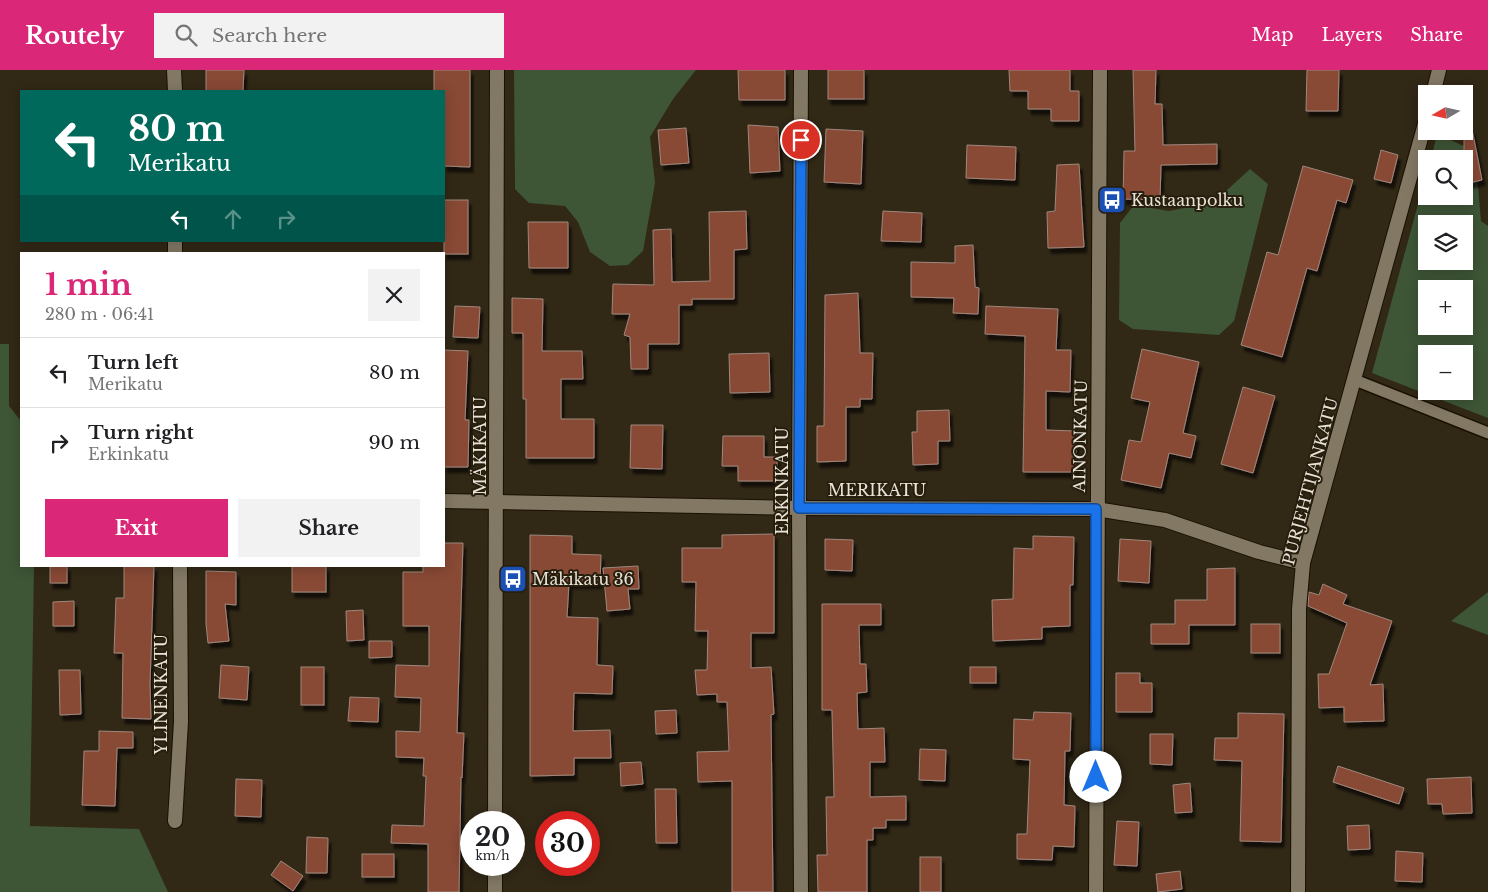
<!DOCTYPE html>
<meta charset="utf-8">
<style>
body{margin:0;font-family:"Libre Baskerville",serif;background:#f2f2f2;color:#202124;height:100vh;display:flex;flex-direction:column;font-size:19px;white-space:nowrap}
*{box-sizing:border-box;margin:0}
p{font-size:16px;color:#757577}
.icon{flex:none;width:28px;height:28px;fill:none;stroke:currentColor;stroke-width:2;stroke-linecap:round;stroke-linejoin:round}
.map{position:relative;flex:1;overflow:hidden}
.drawer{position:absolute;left:20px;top:182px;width:425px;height:315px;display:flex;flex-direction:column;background:#fff;border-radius:0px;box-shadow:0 2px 12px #0003}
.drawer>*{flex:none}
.hud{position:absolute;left:20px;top:20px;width:425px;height:152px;border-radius:0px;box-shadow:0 2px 12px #0003;background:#00695c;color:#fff;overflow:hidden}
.needle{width:32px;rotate:261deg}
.tools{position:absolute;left:1418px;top:15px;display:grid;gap:10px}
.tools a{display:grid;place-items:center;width:55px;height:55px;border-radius:0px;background:#fff;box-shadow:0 2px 12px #0003;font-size:25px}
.speed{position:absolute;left:460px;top:741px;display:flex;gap:10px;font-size:25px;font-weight:700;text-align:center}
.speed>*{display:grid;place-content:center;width:65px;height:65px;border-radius:50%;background:#fff;box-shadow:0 2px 12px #0003;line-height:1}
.speed small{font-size:12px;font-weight:400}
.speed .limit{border:8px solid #d22;background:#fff;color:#111}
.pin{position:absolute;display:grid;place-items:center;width:42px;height:42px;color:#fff;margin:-21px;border:2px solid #fff;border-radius:50%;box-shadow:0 1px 5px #0007}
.me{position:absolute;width:55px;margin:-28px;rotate:0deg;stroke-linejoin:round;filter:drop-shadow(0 0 4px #0008)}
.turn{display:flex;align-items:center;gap:18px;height:105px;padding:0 25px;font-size:22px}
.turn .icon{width:65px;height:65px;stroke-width:2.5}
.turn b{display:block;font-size:35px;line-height:42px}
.lanes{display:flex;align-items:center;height:48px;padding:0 25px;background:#0003;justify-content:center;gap:25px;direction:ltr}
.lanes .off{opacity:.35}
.round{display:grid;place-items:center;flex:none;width:52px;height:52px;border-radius:0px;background:#f2f2f2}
.headline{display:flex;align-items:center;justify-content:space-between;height:85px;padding:0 25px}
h1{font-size:30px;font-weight:700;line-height:38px;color:#db2777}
.primary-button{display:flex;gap:10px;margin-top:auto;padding:10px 25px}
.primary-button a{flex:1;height:58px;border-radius:0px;background:#db2777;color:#fff;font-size:20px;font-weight:700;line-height:58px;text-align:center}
.primary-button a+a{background:#f2f2f2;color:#202124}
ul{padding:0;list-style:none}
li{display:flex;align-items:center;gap:15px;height:70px;padding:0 25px;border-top:1px solid #e0e0e0}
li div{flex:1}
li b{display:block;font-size:19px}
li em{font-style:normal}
header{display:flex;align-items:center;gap:30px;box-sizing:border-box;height:70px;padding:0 25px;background:#db2777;color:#fff}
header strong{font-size:24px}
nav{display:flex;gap:28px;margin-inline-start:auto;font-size:18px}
.search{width:350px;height:45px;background:#f2f2f2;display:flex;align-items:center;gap:12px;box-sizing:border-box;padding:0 18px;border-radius:0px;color:#757577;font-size:19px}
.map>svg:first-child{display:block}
</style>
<header>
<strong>Routely</strong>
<div class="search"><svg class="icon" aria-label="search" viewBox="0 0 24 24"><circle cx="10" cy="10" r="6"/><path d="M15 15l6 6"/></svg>Search here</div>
<nav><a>Map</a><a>Layers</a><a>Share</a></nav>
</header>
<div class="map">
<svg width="1488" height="822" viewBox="0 0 1488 822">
<defs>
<filter id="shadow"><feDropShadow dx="3" dy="5.5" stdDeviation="1" flood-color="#0009"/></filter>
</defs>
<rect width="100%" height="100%" fill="#312816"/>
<g fill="#3e5536" fill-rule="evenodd">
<path d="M 514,0 L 696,0 L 673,29 L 650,67 L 655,113 L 643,181 L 628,195 L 610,196 L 590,182 L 578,152 L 565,136 L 529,133 L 515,119 Z"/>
<path d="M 1437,64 L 1475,81 L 1481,151 L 1488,156 L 1488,348 L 1372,303 L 1426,105 L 1426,126 L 1464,126 L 1464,89 L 1431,89 ZM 1426,154 L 1464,154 L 1464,191 L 1426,191 ZM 1426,219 L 1464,219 L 1464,256 L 1426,256 ZM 1426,284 L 1464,284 L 1464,321 L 1426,321 Z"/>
<path d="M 1250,99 L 1268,114 L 1234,251 L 1219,265 L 1133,259 L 1119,250 L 1120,153 L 1134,135 L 1169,141 L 1214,132 Z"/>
<path d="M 0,274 L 9,274 L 9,336 L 21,351 L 21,496 L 34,496 L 30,756 L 139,759 L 168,822 L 0,822 Z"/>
<path d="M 1488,522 L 1488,565 L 1451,551 Z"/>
</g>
<g fill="#884a34" stroke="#9f877e" filter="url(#shadow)">
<path d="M 206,0 L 244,0 L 243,21 L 206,21 Z"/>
<path d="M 434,0 L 470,0 L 470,97 L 444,96 L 444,21 L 434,21 Z"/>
<path d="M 738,0 L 785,0 L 785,30 L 739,30 Z"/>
<rect x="828" y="0" width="36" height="29"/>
<path d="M 1009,0 L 1070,0 L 1070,21 L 1079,21 L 1079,51 L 1051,51 L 1051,39 L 1028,39 L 1028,21 L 1010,21 Z"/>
<path d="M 1133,0 L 1156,0 L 1155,34 L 1162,34 L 1163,75 L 1217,74 L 1217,94 L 1161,95 L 1160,130 L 1123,129 L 1124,81 L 1135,81 Z"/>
<path d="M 1307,0 L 1339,0 L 1338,41 L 1306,41 Z"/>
<path d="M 748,55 L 778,57 L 780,101 L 750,103 Z"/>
<path d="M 686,58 L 689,93 L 661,95 L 658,60 Z"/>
<path d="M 826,59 L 863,61 L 861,114 L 824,112 Z"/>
<path d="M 1472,59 L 1482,110 L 1464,114 L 1464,60 Z"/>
<path d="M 967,75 L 1016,77 L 1015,110 L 966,108 Z"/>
<path d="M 1381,80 L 1398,85 L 1391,113 L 1374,109 Z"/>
<path d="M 1079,94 L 1084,177 L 1048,178 L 1047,142 L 1055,141 L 1057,95 Z"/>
<path d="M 1303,96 L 1353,110 L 1346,133 L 1337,130 L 1317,201 L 1307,198 L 1282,287 L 1241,275 L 1267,182 L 1278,185 Z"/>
<rect x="444" y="130" width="24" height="54"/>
<path d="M 746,141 L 747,179 L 734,180 L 734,229 L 692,229 L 692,235 L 679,235 L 679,274 L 648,274 L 648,299 L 631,299 L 630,267 L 624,265 L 630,244 L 612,244 L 613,214 L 654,215 L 653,160 L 671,159 L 672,212 L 710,211 L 709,142 Z"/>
<path d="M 883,141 L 922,143 L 921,172 L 881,171 Z"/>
<path d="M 528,152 L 568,152 L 568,198 L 529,198 Z"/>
<path d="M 973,175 L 975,217 L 979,218 L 978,244 L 953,243 L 954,228 L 911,227 L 911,192 L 955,193 L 955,176 Z"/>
<path d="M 858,223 L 860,283 L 873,283 L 872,329 L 860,329 L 860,337 L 846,337 L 846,391 L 817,392 L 817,356 L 824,356 L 825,225 Z"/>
<path d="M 512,228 L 543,229 L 542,281 L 582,281 L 583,309 L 561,309 L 561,349 L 594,349 L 594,388 L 526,388 L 526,329 L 523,329 L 523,263 L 512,263 Z"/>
<path d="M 455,236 L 480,237 L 478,268 L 453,267 Z"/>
<path d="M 986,236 L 1058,239 L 1056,280 L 1071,280 L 1070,322 L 1046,321 L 1046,360 L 1076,361 L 1076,402 L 1023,402 L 1025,266 L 985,264 Z"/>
<path d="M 1142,279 L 1199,292 L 1183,363 L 1196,366 L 1191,388 L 1169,383 L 1161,418 L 1121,410 L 1129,370 L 1141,372 L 1150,332 L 1131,328 Z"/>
<path d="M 444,280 L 468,281 L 465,350 L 469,350 L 468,397 L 444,397 Z"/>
<path d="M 769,283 L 770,322 L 730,323 L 729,284 Z"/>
<path d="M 1243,317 L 1275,326 L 1253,403 L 1221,394 Z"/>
<path d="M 949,340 L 950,371 L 938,371 L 938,394 L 913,395 L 912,362 L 917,362 L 917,341 Z"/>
<path d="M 631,355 L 663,355 L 662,399 L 630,398 Z"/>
<path d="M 723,366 L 764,366 L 764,387 L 777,387 L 777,411 L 738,411 L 738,396 L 722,396 Z"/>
<path d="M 774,464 L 774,563 L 751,563 L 751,598 L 771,597 L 774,644 L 771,645 L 773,822 L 732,822 L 732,711 L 698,712 L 697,682 L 729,681 L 727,632 L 717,632 L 717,624 L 697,625 L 695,600 L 707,600 L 708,561 L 695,561 L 696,512 L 682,512 L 682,478 L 722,478 L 722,465 Z"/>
<path d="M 530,465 L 572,466 L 572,484 L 601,485 L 600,513 L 569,513 L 567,547 L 598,548 L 597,595 L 613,596 L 612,624 L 574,623 L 573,661 L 610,660 L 611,688 L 574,688 L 574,705 L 530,706 Z"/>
<path d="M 1033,466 L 1074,467 L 1073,515 L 1070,515 L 1070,556 L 1042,557 L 1042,569 L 993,571 L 992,530 L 1013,529 L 1014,478 L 1033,479 Z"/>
<path d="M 825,469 L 853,470 L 852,501 L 825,500 Z"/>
<path d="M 1120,469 L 1151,471 L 1149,513 L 1118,511 Z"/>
<path d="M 444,473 L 463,473 L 457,663 L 464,663 L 462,708 L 461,707 L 459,822 L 428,822 L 428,774 L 391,773 L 392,755 L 424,756 L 426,706 L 423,706 L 424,688 L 396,687 L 396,661 L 420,662 L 421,628 L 395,627 L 396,595 L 429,596 L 429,556 L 403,556 L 403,502 L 423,502 L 423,496 L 444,496 Z"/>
<rect x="50" y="496" width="17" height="17"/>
<path d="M 124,496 L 154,496 L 150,614 L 151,649 L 122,648 L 123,583 L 114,583 L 116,528 L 124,528 Z"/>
<rect x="292" y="496" width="34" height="26"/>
<path d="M 638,496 L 639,519 L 628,519 L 630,539 L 607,541 L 603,498 Z"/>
<path d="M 1235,498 L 1235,555 L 1189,555 L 1189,574 L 1151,574 L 1151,554 L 1175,554 L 1175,530 L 1207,530 L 1207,499 Z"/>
<path d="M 206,501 L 236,502 L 236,535 L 225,534 L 229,571 L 208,573 L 206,554 Z"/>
<path d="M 1323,514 L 1347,525 L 1343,534 L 1392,551 L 1370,615 L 1383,614 L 1384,651 L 1344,652 L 1344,637 L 1319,638 L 1318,604 L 1329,604 L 1347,553 L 1308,536 L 1309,522 L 1319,525 Z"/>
<path d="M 74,531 L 74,556 L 53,556 L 53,532 Z"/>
<path d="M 822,534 L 881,534 L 881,555 L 859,555 L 860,594 L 866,594 L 867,622 L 857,623 L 858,659 L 884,658 L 885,692 L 870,692 L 870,727 L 906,726 L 906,750 L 886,750 L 886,758 L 873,758 L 873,770 L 867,770 L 867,822 L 818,822 L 817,785 L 827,785 L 826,727 L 834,727 L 832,640 L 822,640 Z"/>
<path d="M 363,540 L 364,570 L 347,571 L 346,541 Z"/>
<rect x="1251" y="554" width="29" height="29"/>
<path d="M 369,571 L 392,571 L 392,587 L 369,588 Z"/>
<path d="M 221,595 L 249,597 L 247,630 L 219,628 Z"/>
<rect x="301" y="597" width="23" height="38"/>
<rect x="970" y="597" width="26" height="16"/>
<path d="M 59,600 L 80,600 L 81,644 L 60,645 Z"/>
<path d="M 1116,603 L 1140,603 L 1140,613 L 1152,613 L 1152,642 L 1116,642 Z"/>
<path d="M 350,627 L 379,628 L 378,652 L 348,651 Z"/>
<path d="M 676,640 L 677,663 L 656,664 L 655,641 Z"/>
<path d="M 1034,642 L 1071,643 L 1070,681 L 1065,681 L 1064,735 L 1075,736 L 1074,777 L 1053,776 L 1052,790 L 1017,789 L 1017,764 L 1027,764 L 1030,690 L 1013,689 L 1014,649 L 1033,650 Z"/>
<path d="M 1238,643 L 1284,644 L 1281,772 L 1240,771 L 1242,691 L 1214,690 L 1215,668 L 1238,668 Z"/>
<path d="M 99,661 L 133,662 L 133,678 L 117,678 L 115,736 L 82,735 L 84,681 L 99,681 Z"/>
<path d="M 1150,664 L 1173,664 L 1172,695 L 1150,694 Z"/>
<path d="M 920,679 L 946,680 L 945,711 L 919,710 Z"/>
<path d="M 641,692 L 643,714 L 621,716 L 620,693 Z"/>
<path d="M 1338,696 L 1404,718 L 1399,734 L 1333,712 Z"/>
<path d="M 1471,707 L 1472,743 L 1443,744 L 1442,734 L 1428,734 L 1427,709 Z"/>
<path d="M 236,709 L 262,710 L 261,747 L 235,746 Z"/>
<path d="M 1190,713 L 1192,742 L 1175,743 L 1173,715 Z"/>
<path d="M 655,719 L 676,719 L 677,773 L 656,773 Z"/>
<path d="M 1117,751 L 1139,752 L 1137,796 L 1114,795 Z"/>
<path d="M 1369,755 L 1370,779 L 1348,780 L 1347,756 Z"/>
<path d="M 307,767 L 328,768 L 327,803 L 306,803 Z"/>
<path d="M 1396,781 L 1423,783 L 1422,812 L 1395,811 Z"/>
<rect x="362" y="784" width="32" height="23"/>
<rect x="920" y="787" width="21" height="35"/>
<path d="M 281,791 L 303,806 L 293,821 L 271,805 Z"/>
<path d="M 1180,801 L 1182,819 L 1158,822 L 1156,804 Z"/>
</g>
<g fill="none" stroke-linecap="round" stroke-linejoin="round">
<defs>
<path id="service" d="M 1355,310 L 1488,363"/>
<g id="minor">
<path d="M 174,0 L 175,21"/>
<path d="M 1433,24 L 1439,0"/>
<path d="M 175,184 L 175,171"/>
<path d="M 444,431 L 799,438 L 1096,439 L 1165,450 L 1259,482 L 1303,493"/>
<path d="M 175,751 L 181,652 L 180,496"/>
<path d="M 495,752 L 497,0"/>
<path d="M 495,822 L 495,795"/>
<path d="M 801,822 L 799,438 L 801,0"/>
<path d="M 1096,822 L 1100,0"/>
<path d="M 1298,822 L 1299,539 L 1303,493 L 1426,50"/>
</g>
</defs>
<use href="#service" stroke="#191102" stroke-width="14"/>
<use href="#minor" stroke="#191102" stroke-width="16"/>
<use href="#service" stroke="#837864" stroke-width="11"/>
<use href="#minor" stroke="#837864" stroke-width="14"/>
</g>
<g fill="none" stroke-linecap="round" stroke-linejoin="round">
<defs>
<path id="route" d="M 801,70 L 799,438 L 1096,439 L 1096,707"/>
</defs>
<use href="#route" stroke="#114b97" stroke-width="12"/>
<use href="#route" stroke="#1a73e8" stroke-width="9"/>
</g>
<defs>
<symbol id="bus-square" viewBox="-11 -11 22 22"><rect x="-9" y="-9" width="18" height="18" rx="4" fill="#1a4fb4" stroke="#271e0d"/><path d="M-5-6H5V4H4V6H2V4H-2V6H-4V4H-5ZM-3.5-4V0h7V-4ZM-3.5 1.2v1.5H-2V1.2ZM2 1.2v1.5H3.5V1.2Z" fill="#fff"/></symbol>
</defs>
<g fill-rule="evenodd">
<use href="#bus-square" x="1096" y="114" width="32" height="32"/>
<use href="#bus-square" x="497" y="493" width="32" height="32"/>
</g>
<g text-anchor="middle" stroke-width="4" stroke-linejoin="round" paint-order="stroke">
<g font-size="16" fill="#e8e2d7" stroke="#271e0d" text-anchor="start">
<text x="1131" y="136">Kustaanpolku</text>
<text x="532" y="515">Mäkikatu 36</text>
</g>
<g font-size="16" fill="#e8e2d7" stroke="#271e0d">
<text transform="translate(1080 366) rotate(-89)" y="6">AINONKATU</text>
<text transform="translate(480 376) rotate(-90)" y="6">MÄKIKATU</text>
<text transform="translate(782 411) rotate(-90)" y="6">ERKINKATU</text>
<text transform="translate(1310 411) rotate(-75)" y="6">PURJEHTIJANKATU</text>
<text x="877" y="426">MERIKATU</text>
<text transform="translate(161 624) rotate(-90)" y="6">YLINENKATU</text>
</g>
</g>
</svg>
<div class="tools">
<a><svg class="needle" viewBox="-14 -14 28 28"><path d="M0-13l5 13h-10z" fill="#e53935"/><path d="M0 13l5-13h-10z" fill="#757577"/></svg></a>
<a><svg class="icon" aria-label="search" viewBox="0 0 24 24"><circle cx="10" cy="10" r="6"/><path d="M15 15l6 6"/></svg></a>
<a><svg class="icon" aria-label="layers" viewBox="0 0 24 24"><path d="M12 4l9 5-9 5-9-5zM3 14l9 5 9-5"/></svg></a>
<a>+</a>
<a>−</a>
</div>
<div class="speed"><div>20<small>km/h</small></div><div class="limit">30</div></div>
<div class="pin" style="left:801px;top:70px;background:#d93025"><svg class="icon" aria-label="arrive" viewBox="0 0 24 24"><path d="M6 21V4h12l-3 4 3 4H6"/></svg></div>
<svg class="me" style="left:1096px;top:707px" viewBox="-20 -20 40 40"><circle r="19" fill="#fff"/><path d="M0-13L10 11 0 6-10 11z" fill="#1a73e8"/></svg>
<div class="hud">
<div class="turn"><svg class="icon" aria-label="left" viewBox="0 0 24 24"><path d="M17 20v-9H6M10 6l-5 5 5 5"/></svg><div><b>80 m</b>Merikatu</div></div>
<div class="lanes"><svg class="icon" aria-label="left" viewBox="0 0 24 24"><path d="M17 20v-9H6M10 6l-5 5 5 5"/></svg><svg class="icon off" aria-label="ahead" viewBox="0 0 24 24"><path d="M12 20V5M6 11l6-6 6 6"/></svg><svg class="icon off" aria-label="right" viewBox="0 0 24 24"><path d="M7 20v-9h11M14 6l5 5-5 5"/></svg></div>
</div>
<section class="drawer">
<div class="headline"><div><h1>1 min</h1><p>280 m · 06:41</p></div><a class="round"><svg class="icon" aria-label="close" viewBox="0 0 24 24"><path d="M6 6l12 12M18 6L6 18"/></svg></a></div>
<ul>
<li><svg class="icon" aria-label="left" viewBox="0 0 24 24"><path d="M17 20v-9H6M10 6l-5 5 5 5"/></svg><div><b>Turn left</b><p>Merikatu</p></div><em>80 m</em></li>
<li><svg class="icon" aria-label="right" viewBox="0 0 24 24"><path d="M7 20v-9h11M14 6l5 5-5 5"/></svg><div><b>Turn right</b><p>Erkinkatu</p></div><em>90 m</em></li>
</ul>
<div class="primary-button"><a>Exit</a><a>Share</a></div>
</section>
</div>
